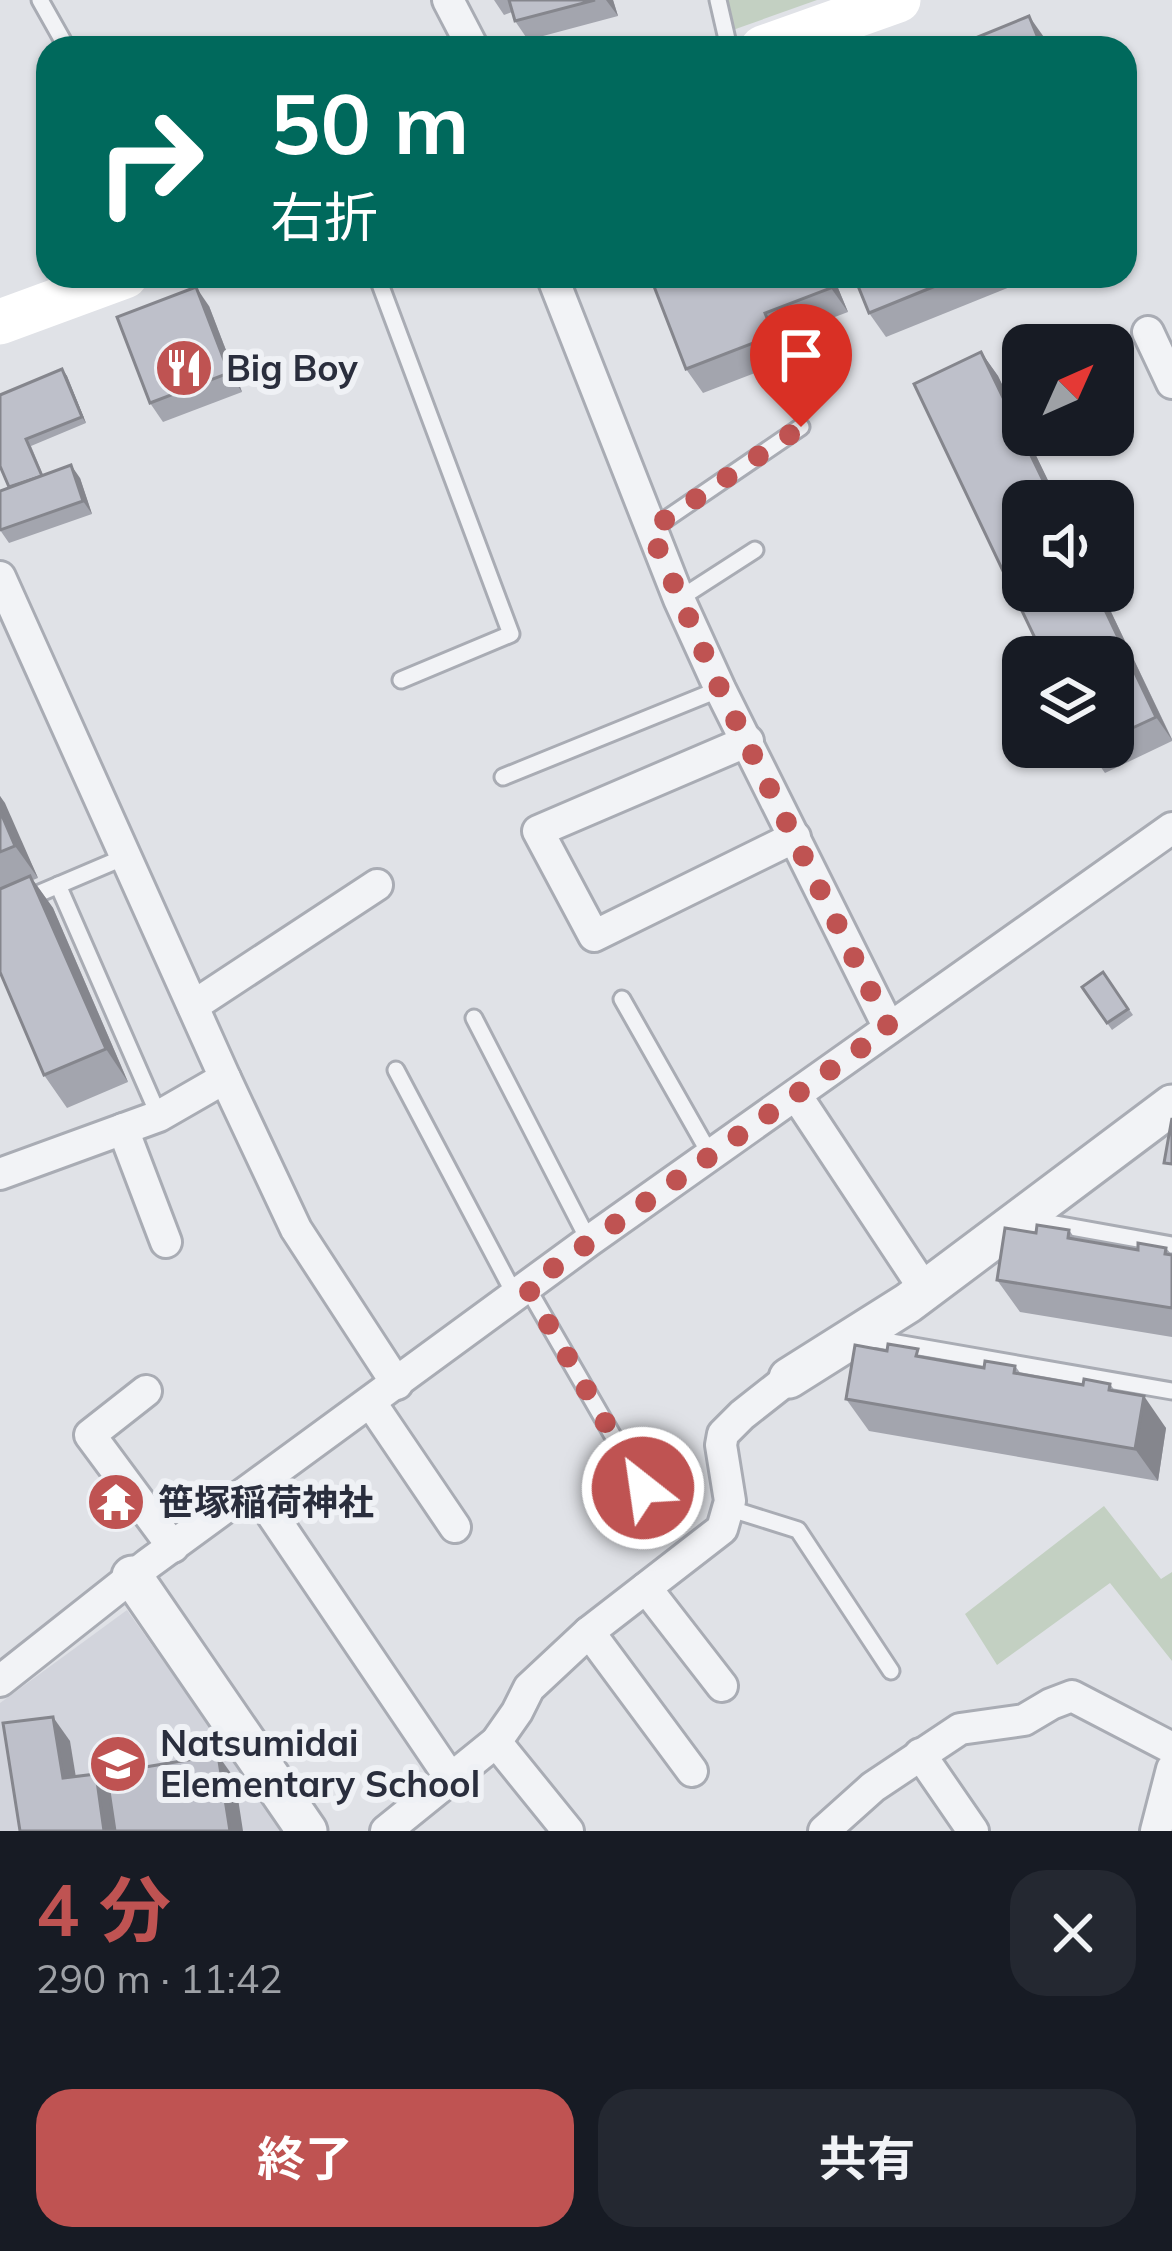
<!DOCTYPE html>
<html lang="ja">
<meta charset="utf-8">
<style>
body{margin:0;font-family:Mulish,"Noto Sans JP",sans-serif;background:#242831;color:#f1f3f6;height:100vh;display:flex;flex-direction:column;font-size:45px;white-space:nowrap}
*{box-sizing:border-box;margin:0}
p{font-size:39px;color:#9ea1a6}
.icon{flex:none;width:66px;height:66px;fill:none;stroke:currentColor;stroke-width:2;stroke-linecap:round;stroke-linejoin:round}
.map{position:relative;height:1831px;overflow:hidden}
.sheet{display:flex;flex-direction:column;background:#171b24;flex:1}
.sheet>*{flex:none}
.banner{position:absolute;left:36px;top:36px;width:1101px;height:252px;border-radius:36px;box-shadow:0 3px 9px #0004;background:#00695c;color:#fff;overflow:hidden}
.needle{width:78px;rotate:45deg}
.buttons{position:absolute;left:1002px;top:324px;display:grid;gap:24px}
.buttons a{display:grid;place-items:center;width:132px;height:132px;border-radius:24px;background:#171b24;box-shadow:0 3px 9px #0004;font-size:60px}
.pin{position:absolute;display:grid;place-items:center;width:102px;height:102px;color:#fff;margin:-123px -51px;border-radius:50% 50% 50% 0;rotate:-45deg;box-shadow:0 0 12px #0007}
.pin .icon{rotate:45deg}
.me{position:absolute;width:132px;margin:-66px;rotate:330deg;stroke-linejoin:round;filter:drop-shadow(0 0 9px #0008)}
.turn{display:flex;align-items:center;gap:42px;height:252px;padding:0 36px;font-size:54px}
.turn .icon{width:156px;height:156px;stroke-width:2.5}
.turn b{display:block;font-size:84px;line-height:102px}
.round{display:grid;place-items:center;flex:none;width:126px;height:126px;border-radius:36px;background:#242831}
.overview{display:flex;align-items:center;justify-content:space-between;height:204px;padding:0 36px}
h1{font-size:72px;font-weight:700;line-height:90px;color:#bf5352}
.primary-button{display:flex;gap:24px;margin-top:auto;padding:24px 36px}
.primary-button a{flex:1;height:138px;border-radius:36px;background:#bf5352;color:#fff;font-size:48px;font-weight:700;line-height:138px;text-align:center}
.primary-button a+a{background:#242831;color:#f1f3f6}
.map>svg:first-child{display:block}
</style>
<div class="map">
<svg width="1172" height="1831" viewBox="0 0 1172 1831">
<rect width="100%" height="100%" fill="#e0e2e7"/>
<path fill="#d2d4dc" d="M 127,1610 L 280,1826 L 283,1831 L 0,1831 L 0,1703 Z"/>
<g fill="#c3d0c2">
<path d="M 724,0 L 817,0 L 730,31 Z"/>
<path d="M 1104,1506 L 1161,1579 L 1172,1572 L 1172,1661 L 1110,1583 L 997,1665 L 965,1614 Z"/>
</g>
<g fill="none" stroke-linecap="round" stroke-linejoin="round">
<defs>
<g id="service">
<path d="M 40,0 L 67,48"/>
<path d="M 718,0 L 729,48"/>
<path d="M 377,276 L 511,634 L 401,680"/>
<path d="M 650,530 L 801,427"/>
<path d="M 679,599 L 755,550"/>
<path d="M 503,777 L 720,689"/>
<path d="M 58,885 L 159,1116"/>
<path d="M 0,910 L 127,856"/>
<path d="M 622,999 L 711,1156"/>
<path d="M 474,1018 L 589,1241"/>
<path d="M 396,1070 L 515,1295"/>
<path d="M 1027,1219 L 1172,1245"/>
<path d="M 527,1287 L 643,1488"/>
<path d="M 868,1338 L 1172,1391"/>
<path d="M 728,1508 L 798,1530 L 891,1671"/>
</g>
<g id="minor">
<path d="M 448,0 L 473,48"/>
<path d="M 552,276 L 679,599 L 720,689 L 889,1028"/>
<path d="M 1148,332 L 1172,383"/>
<path d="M 0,577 L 225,1078 L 159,1116 L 0,1174"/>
<path d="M 748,741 L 538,831 L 594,936 L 795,837"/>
<path d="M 193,1006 L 377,885"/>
<path d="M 225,1078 L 296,1229 L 397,1384"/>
<path d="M 796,1095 L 925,1290"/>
<path d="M 123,1129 L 166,1242"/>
<path d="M 146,1391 L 90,1435 L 173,1547"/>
<path d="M 371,1403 L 455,1527"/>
<path d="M 254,1488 L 451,1779"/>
<path d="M 646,1588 L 722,1686"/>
<path d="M 589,1632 L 692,1771"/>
<path d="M 0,1681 L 148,1564 L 589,1241 L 1172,828"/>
<path d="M 496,1742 L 568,1831"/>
<path d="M 920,1754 L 973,1831"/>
<path d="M 386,1831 L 496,1742 L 517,1712 L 529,1688 L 589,1632 L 722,1529 L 730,1501 L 721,1445 L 723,1434 L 742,1415 L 789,1378"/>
<path d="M 824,1831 L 873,1787 L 960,1729 L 1024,1720 L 1051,1704 L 1072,1696 L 1172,1748"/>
<path d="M 1156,1831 L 1172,1769"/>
</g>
<g id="tertiary">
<path d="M 789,1378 L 908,1303 L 1172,1105"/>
<path d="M 132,1576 L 307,1831"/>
</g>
</defs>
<use href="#service" stroke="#a9acb4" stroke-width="21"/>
<use href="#minor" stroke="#a9acb4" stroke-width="36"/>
<use href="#tertiary" stroke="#a9acb4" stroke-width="45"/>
<use href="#service" stroke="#f2f3f6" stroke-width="15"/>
<use href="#minor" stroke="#f2f3f6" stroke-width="30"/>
<use href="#tertiary" stroke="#f2f3f6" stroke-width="39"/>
<g stroke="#fff" stroke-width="45">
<path d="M 763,48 L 898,0"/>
<path d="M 0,322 L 125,276"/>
</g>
</g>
<g fill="#a3a5ae">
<path d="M 494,0 L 613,0 L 618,16 L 528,40 L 515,21 L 512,12 L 504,15 Z"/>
<path d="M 650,276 L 833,276 L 848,312 L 782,337 L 791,359 L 703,393 L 686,369 Z"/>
<path d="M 854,276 L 1037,276 L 886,337 L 869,313 Z"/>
<path d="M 209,306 L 242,392 L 163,422 L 150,403 Z"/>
<path d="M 981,352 L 998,376 L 1023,428 L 1023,435 L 1026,435 L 1058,501 L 1023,501 L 1023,591 L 1101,591 L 1172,739 L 1172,741 L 1105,773 L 1088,749 L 1092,747 L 1113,747 L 1113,657 L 1044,657 L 914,384 Z"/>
<path d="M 62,369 L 67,376 L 86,423 L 31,446 L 43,475 L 80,478 L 92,514 L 9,543 L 0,530 L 9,487 L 0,466 Z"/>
<path d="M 0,796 L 38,878 L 33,880 L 53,908 L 128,1082 L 67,1108 L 44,1075 L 0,972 Z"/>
<path d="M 1103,972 L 1133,1015 L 1112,1030 L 1082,987 Z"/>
<path d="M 1069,1230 L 1076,1240 L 1138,1250 L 1166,1248 L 1172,1255 L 1172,1337 L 1020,1312 L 997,1280 L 1036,1233 Z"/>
<path d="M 923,1357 L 984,1368 L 1015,1366 L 1021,1374 L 1083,1385 L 1110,1384 L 1115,1391 L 1166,1428 L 1158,1481 L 869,1431 L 846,1399 Z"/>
<path d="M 111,1484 L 127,1504 L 116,1514 L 100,1493 Z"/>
</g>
<g fill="#85868d">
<path d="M 606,0 L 613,0 L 618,16 Z"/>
<path d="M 1029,16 L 1046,40 L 1049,48 L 1042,48 Z"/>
<path d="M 826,276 L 833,276 L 848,312 L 831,288 Z"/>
<path d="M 196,287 L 209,306 L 242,392 L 229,373 Z"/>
<path d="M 765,313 L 782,337 L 791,359 L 774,335 Z"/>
<path d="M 981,352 L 998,376 L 1023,428 L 1023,435 L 1026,435 L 1058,501 L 1053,501 Z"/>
<path d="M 62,369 L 67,376 L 86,423 L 82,417 Z"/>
<path d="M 71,465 L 80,478 L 92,514 L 83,501 Z"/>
<path d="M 1096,591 L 1101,591 L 1172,740 L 1156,717 Z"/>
<path d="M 0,796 L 5,803 L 38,878 L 15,846 L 0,811 Z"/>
<path d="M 30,876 L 53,908 L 128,1082 L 106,1049 Z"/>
<path d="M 1144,1396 L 1166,1428 L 1158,1481 L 1135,1449 Z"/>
<path d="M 53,1717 L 70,1741 L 80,1802 L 63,1778 Z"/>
<path d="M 218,1755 L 235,1779 L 243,1831 L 230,1831 Z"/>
<path d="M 96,1774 L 113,1798 L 117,1831 L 104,1831 Z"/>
</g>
<g fill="#bec0ca" stroke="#85868d" stroke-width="3">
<path d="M 509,0 L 595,0 L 515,21 Z"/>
<path d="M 1029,16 L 1042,48 L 951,48 Z"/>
<path d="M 650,276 L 826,276 L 831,288 L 765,313 L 774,335 L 686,369 Z"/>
<path d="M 854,276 L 960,276 L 869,313 Z"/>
<path d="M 196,287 L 229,373 L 150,403 L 117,317 Z"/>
<path d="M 981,352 L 1053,501 L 1023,501 L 1023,591 L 1096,591 L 1156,717 L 1113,737 L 1113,657 L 1044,657 L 914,384 Z"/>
<path d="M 62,369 L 82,417 L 26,439 L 42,476 L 9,487 L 0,466 L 0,395 Z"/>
<path d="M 71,465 L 83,501 L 0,530 L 0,491 Z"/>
<path d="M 0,811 L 15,846 L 0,852 Z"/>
<path d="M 30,876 L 106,1049 L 44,1075 L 0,972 L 0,889 Z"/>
<path d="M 1103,972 L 1128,1009 L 1107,1023 L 1082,987 Z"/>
<path d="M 1172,1118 L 1172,1164 L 1164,1163 Z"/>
<path d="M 1037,1225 L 1069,1230 L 1068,1238 L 1138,1250 L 1138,1243 L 1166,1248 L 1165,1254 L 1172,1255 L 1172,1308 L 997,1280 L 1005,1228 L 1036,1233 Z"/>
<path d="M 888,1344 L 918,1349 L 916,1356 L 984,1368 L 985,1361 L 1015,1366 L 1014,1373 L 1083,1385 L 1084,1379 L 1110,1384 L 1109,1390 L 1144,1396 L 1135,1449 L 846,1399 L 855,1345 L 887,1351 Z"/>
<path d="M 111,1484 L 123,1498 L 111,1507 L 100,1493 Z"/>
<path d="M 53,1717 L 63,1778 L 96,1774 L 104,1831 L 20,1831 L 3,1723 Z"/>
<path d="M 218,1755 L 230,1831 L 115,1831 L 105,1764 L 137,1759 L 139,1768 Z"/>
</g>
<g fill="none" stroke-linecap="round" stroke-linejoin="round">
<path stroke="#bf5352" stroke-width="21" stroke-dasharray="0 37.8" d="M 643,1488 L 527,1287 L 889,1028 L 720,689 L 650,530 L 801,427"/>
</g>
<defs>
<symbol id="restaurant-disc" viewBox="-11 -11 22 22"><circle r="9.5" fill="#bf5352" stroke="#eff1f5"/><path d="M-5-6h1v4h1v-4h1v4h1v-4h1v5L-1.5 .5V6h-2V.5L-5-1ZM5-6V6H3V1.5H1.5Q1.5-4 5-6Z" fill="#fff"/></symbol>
<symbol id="temple-disc" viewBox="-11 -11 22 22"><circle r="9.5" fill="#bf5352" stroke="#eff1f5"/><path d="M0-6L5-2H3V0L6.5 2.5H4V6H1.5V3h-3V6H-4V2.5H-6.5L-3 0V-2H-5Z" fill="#fff"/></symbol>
<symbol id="school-disc" viewBox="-11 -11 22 22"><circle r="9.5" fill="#bf5352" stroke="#eff1f5"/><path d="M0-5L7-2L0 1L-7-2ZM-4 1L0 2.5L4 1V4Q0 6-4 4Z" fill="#fff"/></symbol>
</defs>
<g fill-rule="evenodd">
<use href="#restaurant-disc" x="151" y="335" width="66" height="66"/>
<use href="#temple-disc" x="83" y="1469" width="66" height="66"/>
<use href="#school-disc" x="85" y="1731" width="66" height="66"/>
</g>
<g text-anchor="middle" stroke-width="12" stroke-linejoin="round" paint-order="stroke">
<g font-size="36" font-weight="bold" fill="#2a2e3d" stroke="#eff1f5" text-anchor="start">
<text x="226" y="381">Big Boy</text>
<text x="158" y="1515">笹塚稲荷神社</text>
<text x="160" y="1756">Natsumidai<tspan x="160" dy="41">Elementary School</tspan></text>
</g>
</g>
</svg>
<div class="buttons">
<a><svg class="needle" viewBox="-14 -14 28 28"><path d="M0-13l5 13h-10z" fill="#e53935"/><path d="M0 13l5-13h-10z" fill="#9ea1a6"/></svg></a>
<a><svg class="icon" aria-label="sound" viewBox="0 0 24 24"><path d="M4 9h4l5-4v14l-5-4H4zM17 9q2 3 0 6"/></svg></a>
<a><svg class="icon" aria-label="layers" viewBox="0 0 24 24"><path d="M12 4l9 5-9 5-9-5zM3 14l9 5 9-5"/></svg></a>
</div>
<div class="pin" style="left:801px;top:427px;background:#d93025"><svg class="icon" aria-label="arrive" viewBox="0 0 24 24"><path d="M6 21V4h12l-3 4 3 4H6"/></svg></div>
<svg class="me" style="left:643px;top:1488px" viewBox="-20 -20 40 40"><circle r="17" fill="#bf5352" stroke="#fff" stroke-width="3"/><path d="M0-11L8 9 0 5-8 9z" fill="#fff"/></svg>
<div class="banner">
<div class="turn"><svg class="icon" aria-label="right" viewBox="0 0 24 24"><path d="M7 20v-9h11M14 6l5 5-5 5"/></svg><div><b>50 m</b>右折</div></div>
</div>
</div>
<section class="sheet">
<div class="overview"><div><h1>4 分</h1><p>290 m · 11:42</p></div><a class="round"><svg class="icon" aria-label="close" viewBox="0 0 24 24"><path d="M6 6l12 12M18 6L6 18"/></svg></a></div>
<div class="primary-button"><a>終了</a><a>共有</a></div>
</section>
